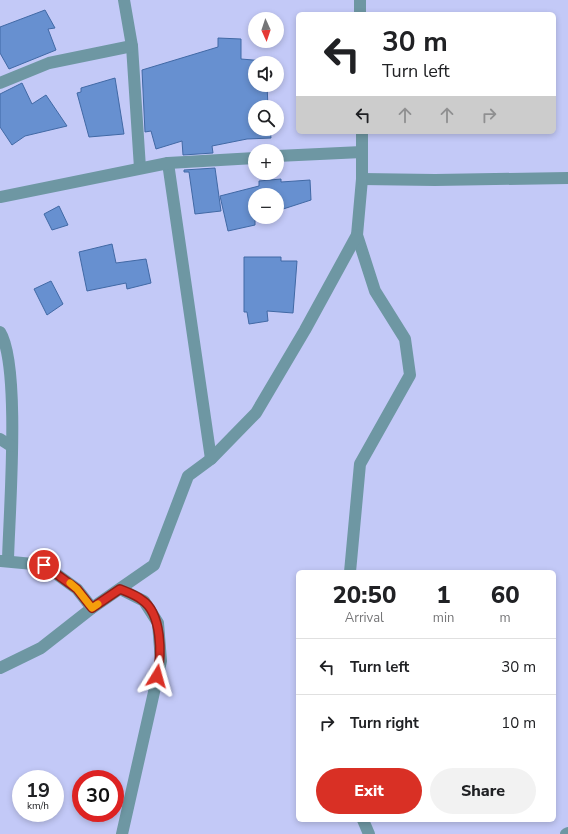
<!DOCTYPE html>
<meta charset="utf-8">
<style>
body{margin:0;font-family:"Nunito Sans",sans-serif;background:#f2f2f2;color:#202124;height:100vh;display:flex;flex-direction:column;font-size:15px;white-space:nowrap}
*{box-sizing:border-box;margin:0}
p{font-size:13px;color:#757577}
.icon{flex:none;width:22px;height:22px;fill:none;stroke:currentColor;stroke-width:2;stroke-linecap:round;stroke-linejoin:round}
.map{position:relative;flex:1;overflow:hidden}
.panel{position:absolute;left:296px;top:570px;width:260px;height:252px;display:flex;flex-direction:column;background:#fff;border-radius:6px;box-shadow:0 2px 6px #0003}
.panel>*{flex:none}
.hud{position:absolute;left:296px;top:12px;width:260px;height:122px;border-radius:6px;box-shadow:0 2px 6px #0003;background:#fff;color:#202124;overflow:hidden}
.needle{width:26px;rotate:177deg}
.tools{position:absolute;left:248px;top:12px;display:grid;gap:8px}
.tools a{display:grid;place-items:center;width:36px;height:36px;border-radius:50%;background:#fff;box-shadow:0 2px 6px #0003;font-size:20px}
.speed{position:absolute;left:12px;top:770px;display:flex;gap:8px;font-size:20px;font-weight:700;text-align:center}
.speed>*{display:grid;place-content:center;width:52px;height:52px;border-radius:50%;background:#fff;box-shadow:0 2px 6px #0003;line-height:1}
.speed small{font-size:10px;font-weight:400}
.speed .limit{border:6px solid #d22;background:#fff;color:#111}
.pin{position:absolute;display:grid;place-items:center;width:34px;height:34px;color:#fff;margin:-17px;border:2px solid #fff;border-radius:50%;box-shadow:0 1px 4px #0007}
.me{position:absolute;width:44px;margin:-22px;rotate:8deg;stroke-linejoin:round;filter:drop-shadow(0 0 3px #0008)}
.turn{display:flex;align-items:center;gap:14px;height:84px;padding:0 20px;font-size:18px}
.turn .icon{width:52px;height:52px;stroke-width:2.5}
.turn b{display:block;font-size:28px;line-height:34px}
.lanes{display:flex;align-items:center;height:38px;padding:0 20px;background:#0003;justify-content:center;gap:20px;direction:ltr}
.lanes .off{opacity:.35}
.eta{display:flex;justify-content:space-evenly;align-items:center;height:68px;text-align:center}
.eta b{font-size:24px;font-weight:800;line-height:28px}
.button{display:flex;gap:8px;margin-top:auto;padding:8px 20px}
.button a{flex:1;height:46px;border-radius:24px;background:#d93025;color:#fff;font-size:16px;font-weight:800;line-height:46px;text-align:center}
.button a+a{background:#f2f2f2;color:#202124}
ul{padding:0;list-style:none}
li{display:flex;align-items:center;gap:12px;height:56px;padding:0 20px;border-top:1px solid #e0e0e0}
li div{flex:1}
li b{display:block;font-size:15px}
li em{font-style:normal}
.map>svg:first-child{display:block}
</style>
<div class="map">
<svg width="568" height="834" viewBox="0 0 568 834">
<rect width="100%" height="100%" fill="#c3c9f7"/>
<g fill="#6790d0" stroke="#4169a5">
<path d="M 45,10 L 55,28 L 48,29 L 56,50 L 9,69 L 0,53 L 0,27 Z"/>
<path d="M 218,38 L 241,39 L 241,59 L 265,61 L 265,63 L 255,63 L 255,85 L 267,85 L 268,107 L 255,107 L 255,129 L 270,129 L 271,138 L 247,139 L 212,146 L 213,153 L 183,155 L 182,141 L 156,149 L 151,131 L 145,132 L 142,70 L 218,47 Z"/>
<path d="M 115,78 L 124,134 L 89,137 L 77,93 L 81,92 L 81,88 Z"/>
<path d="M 22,83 L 32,104 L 46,95 L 67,126 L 25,136 L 12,145 L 0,127 L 0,94 Z"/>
<path d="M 215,168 L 221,211 L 195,214 L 189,172 L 184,172 L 184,170 Z"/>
<path d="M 281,179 L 281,182 L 310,180 L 311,200 L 277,211 L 277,195 L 255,195 L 255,217 L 260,217 L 255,219 L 255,225 L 228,231 L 220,196 L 259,186 L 259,181 Z"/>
<path d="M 59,206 L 68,225 L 52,230 L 44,214 Z"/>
<path d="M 112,244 L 116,263 L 146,259 L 151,283 L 127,289 L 126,283 L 87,291 L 79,252 Z"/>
<path d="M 244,257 L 281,257 L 281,261 L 297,261 L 293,313 L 267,311 L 268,321 L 249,324 L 247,312 L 244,312 Z"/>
<path d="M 51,281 L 63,304 L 47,315 L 34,289 Z"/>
</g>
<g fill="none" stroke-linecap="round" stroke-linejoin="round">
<g stroke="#6e97a3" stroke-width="12">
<path d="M 124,0 L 132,46 L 140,168"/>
<path d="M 360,0 L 360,14"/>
<path d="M 0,83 L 49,63 L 132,46"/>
<path d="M 277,156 L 362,152"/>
<path d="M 168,163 L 211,459"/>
<path d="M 362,179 L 435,180 L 568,178"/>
<path d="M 0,197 L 168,163 L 255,158"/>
<path d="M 0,332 C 21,365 9,515 8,560"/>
<path d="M 0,439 L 11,446"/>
<path d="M 1,561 L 44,565 L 77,589 L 92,608"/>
<path d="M 350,572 L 360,464 L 410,375 L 405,339 L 375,291 L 357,235 L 362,179 L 362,132"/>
<path d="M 120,589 L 144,601 L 158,623 L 161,661 L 122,834"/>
<path d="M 0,668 L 41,648 L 92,608 L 154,565 L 188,476 L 211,459 L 256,413 L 305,330 L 357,235"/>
<path d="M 363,820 L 369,834"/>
<path d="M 566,834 L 568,833"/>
</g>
</g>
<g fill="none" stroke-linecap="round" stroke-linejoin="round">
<defs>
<path id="route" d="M 44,565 L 77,589 L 92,608 L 120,589 C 127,592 136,595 142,600 C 162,613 162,655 157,676"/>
</defs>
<use href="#route" stroke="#8d1f18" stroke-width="10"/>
<use href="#route" stroke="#d93025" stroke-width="7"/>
<path stroke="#f59e0b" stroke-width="7" d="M 70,583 L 77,589 L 92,608 L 98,604"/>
</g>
</svg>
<div class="tools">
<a><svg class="needle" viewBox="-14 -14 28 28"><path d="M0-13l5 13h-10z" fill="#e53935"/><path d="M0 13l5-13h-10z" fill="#757577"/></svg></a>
<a><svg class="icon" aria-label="sound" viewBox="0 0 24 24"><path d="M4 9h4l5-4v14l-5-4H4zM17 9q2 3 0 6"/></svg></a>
<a><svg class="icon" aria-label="search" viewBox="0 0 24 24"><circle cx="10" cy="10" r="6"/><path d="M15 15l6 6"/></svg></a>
<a>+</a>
<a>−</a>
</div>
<div class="speed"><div>19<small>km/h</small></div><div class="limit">30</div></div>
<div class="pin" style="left:44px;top:565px;background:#d93025"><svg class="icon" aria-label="arrive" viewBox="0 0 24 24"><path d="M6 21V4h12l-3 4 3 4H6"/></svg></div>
<svg class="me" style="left:157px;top:676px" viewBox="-20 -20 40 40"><path d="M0-17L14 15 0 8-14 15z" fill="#d93025" stroke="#fff" stroke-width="4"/></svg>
<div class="hud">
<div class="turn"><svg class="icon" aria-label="left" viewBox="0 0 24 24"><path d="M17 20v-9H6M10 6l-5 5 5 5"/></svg><div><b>30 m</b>Turn left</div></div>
<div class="lanes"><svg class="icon" aria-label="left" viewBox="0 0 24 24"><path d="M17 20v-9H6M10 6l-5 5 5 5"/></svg><svg class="icon off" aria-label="ahead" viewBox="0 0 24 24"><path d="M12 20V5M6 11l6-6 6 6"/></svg><svg class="icon off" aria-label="ahead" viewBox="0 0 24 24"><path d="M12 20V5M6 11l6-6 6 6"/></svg><svg class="icon off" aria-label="right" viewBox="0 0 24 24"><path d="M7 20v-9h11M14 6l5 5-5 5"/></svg></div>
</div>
<section class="panel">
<div class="eta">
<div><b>20:50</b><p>Arrival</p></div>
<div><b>1</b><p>min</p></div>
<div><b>60</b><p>m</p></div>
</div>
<ul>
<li><svg class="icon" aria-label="left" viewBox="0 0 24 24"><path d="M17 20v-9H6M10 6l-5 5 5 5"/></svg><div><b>Turn left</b></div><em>30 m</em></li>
<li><svg class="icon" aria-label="right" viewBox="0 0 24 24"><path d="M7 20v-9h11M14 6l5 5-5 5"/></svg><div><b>Turn right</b></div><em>10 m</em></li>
</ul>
<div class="button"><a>Exit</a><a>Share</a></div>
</section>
</div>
